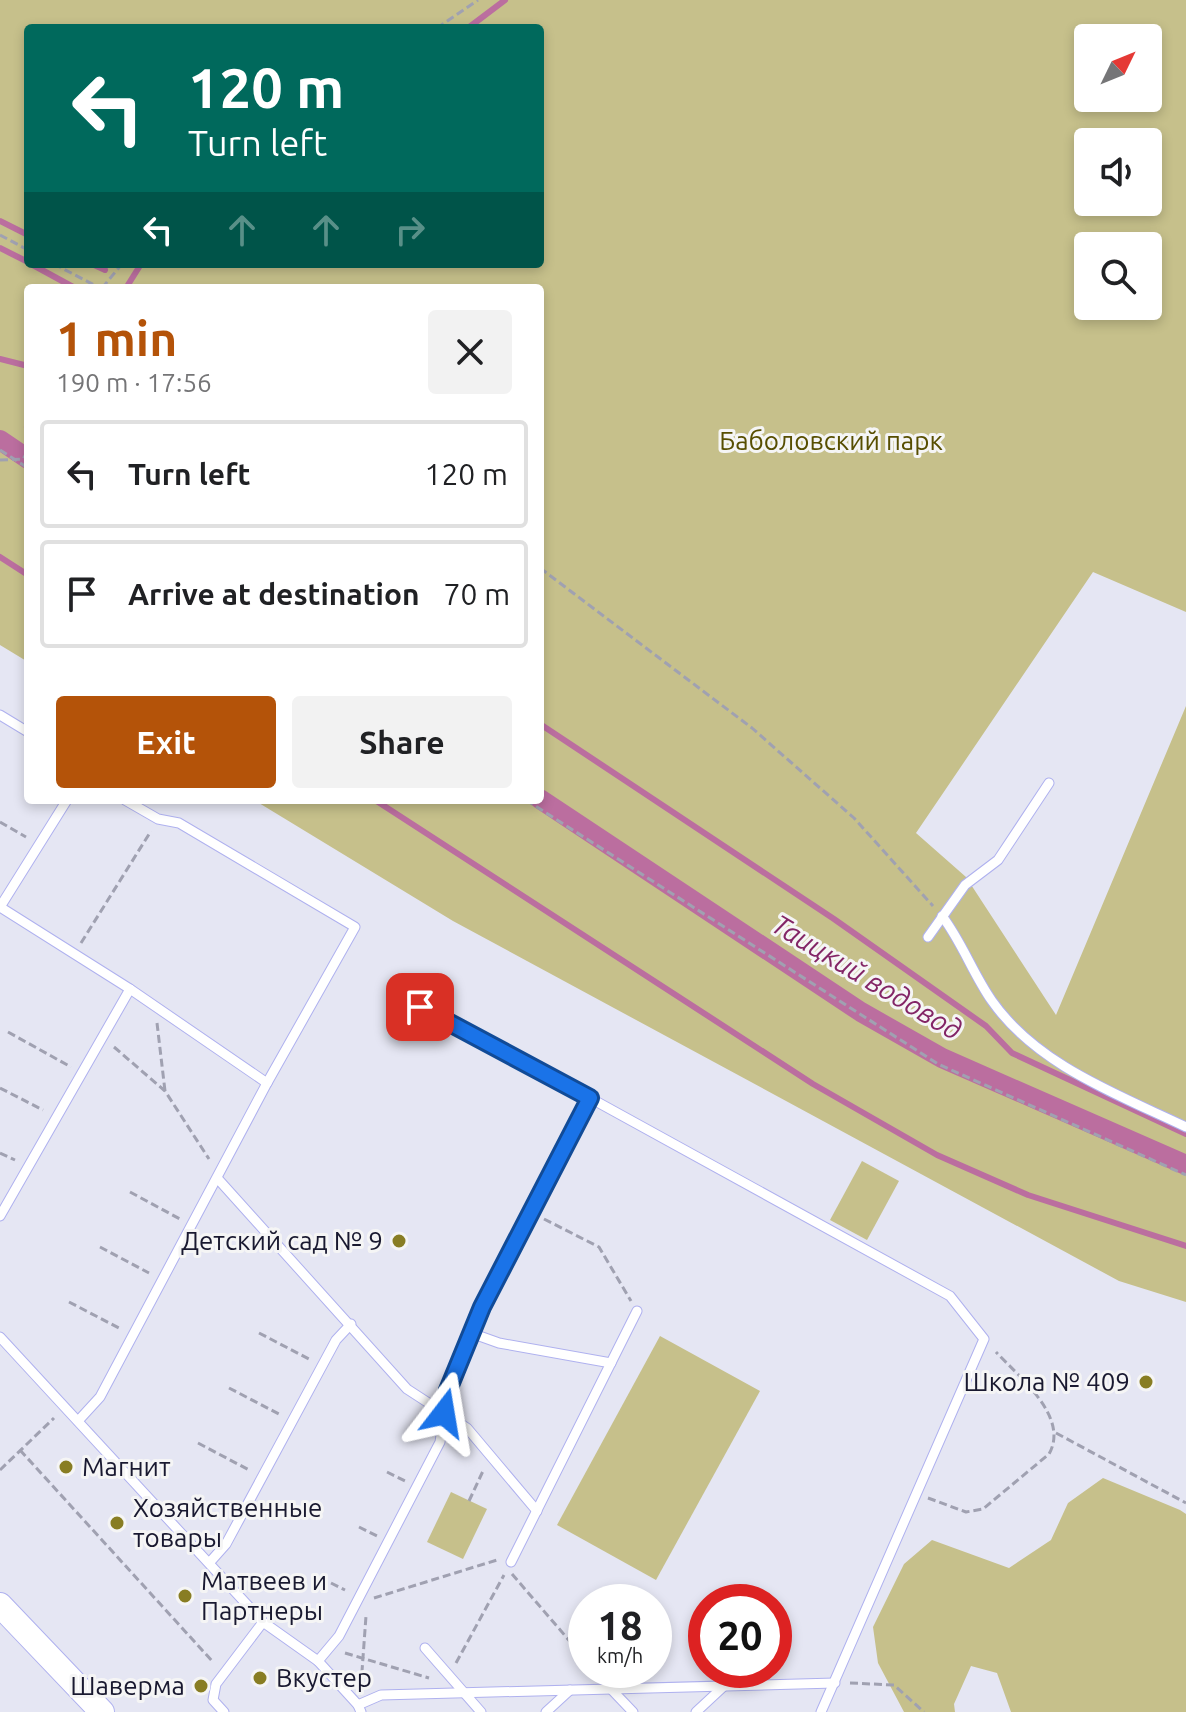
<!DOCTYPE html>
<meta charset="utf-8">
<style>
body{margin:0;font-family:Ubuntu,sans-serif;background:#f2f2f2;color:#202124;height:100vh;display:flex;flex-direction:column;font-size:30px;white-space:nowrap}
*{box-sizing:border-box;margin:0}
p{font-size:26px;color:#757577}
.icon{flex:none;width:44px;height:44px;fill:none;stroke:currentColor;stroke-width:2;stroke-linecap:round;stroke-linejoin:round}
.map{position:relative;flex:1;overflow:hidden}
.panel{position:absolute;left:24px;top:284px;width:520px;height:520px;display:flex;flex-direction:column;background:#fff;border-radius:8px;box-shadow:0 4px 12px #0003}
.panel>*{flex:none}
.hud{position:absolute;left:24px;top:24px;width:520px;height:244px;border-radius:8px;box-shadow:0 4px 12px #0003;background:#00695c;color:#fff;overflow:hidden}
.needle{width:52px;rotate:47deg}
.controls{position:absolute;left:1074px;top:24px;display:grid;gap:16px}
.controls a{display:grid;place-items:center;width:88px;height:88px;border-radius:8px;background:#fff;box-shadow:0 4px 12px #0003;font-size:40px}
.speed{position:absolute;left:568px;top:1584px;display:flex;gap:16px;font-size:40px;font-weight:700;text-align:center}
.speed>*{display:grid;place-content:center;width:104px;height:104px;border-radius:50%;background:#fff;box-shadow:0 4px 12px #0003;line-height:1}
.speed small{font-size:20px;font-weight:400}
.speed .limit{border:12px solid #d22;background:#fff;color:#111}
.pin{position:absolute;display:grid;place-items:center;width:68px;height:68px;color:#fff;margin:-34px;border-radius:16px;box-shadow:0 4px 12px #0006}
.me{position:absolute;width:88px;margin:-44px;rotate:14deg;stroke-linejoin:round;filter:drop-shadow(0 0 6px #0008)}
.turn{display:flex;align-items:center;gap:28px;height:168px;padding:0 32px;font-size:36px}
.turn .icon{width:104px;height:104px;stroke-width:2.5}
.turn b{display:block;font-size:56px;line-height:68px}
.lanes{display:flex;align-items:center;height:76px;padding:0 32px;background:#0003;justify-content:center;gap:40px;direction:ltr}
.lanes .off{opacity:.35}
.round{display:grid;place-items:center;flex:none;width:84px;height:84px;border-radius:8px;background:#f2f2f2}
.summary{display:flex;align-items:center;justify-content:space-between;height:136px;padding:0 32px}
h1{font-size:48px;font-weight:700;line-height:60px;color:#b45309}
.action{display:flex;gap:16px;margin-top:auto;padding:16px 32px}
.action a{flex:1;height:92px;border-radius:8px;background:#b45309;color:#fff;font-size:32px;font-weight:700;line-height:92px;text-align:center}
.action a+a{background:#f2f2f2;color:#202124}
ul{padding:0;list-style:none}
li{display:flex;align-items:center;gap:24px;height:108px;margin:0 16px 12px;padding:0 16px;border:4px solid #e0e0e0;border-radius:8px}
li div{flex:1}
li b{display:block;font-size:30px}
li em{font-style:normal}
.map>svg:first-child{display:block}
</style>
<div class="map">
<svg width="1186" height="1712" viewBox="0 0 1186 1712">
<rect width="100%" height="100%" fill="#e5e6f3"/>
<g fill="#c6c08b" fill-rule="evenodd">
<path d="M 0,0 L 1186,0 L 1186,612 L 1093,572 L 916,833 L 966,877 L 1056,1015 L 1186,706 L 1186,1302 L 1119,1281 L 453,921 L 254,800 L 540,800 L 540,288 L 28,288 L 28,662 L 0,645 ZM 28,28 L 540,28 L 540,264 L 28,264 ZM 1088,38 L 1148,38 L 1148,98 L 1088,98 ZM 1088,142 L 1148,142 L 1148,202 L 1088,202 ZM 1088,246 L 1148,246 L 1148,306 L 1088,306 Z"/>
<path d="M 862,1161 L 899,1181 L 867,1240 L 830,1220 Z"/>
<path d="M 660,1336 L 760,1391 L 656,1580 L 557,1525 Z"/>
<path d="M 1103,1478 L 1180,1510 L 1186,1514 L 1186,1712 L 1011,1712 L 997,1673 L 971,1666 L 954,1704 L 955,1712 L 904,1712 L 878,1663 L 873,1627 L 904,1564 L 932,1540 L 1009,1568 L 1051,1540 L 1068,1503 Z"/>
<path d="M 451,1492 L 487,1509 L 463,1559 L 427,1542 Z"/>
</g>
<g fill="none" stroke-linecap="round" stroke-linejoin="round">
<g stroke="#bb6e9f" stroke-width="6">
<path d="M 468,28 L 505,0"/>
<path d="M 0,221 L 28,235"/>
<path d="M 0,248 L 28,262"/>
<path d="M 31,264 L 75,288"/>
<path d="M 92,264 L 105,270"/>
<path d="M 126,288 L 141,264"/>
<path d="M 0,359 L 28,366"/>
<path d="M 27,427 L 28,426"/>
<path d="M 0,557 L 28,575"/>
<path d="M 540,724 L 834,919 L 986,1026 L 1012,1053 L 1186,1134"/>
<path d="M 375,800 L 813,1084 L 937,1155 L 1028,1195 L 1186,1246"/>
</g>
<g stroke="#bb6e9f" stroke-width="20">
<path d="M 0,440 L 28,459"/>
<path d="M 540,799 L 861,1012 L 942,1058 L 1186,1165"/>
</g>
<defs>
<g id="service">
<path d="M 0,715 L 28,732"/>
<path d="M 125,800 L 158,819 L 179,823 L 355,927 L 267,1083"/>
<path d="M 0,907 L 130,989 L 267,1083 L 100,1397 L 78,1421"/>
<path d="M 0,907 L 67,800"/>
<path d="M 942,916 C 962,942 973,974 992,1001 C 1037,1065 1117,1094 1186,1127"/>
<path d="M 928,937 L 965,885 L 998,860 L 1049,783"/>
<path d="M 420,1007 L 590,1098"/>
<path d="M 218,1179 L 407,1389 L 467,1428 L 537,1511"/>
<path d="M 0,1216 L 130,989"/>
<path d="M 471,1333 L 499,1343 L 611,1363"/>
<path d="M 0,1337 L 263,1622 L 318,1661"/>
<path d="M 210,1562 L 226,1544 L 336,1340 L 351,1324"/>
<path d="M 511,1562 L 637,1311"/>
<path d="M 425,1648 L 481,1712"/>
<path d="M 611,1689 L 633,1712"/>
<path d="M 358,1705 L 381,1695 L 835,1683"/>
<path d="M 224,1712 L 213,1700 L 216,1684 L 263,1622"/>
<path d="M 361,1712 L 358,1705 L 318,1661 L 339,1636 L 440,1442 L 448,1390 L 482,1307 L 590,1098 L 950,1296 L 984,1339 L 821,1712"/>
<path d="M 546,1712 L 570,1690"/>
<path d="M 696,1712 L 724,1686"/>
</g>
<path id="secondary" d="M 0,1605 L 102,1712"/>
</defs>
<use href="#service" stroke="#afb1ef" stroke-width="11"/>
<use href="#secondary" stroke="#afb1ef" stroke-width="26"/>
<g stroke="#a0a1b1" stroke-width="3" stroke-dasharray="8 4" stroke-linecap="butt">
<path d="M 437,28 L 478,0"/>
<path d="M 0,235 L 28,250"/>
<path d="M 54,264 L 100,288"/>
<path d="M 102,288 L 122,264"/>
<path d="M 0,450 L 28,468"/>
<path d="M 0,460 L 23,459 L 28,451"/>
<path d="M 540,568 L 752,728 L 854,818 L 933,906"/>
<path d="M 526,800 L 938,1064 L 1186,1175"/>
<path d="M 0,822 L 26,837"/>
<path d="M 81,943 L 151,831"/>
<path d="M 157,1023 L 165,1091"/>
<path d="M 8,1032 L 71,1067"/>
<path d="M 114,1047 L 165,1091 L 209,1159"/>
<path d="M 0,1088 L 43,1110"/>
<path d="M 0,1153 L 15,1160"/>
<path d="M 130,1192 L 180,1219"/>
<path d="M 544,1219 L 599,1247 L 631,1301"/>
<path d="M 100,1247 L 149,1273"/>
<path d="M 69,1302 L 119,1328"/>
<path d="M 259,1333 L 309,1359"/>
<path d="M 229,1388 L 279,1414"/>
<path d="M 1056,1433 L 1186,1503"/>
<path d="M 198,1443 L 251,1471"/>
<path d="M 20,1450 L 213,1662"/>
<path d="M 0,1470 L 54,1418"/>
<path d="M 387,1472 L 405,1481"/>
<path d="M 928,1498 L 966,1512 L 983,1509 L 1049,1454 C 1070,1417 1019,1377 996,1352"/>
<path d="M 469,1501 L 483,1471"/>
<path d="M 359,1527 L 377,1536"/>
<path d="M 512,1574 L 586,1660"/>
<path d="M 331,1583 L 345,1590"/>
<path d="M 374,1598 L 497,1560"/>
<path d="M 345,1653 L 429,1678"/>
<path d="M 456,1663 L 504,1575"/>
<path d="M 850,1683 L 894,1685 L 924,1712"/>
<path d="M 361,1685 L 366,1616"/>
</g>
<use href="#service" stroke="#fff" stroke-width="9"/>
<use href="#secondary" stroke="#fff" stroke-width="24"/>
</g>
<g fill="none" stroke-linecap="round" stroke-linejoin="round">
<defs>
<path id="route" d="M 420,1007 L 590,1098 L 482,1307 L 448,1390 L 444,1413"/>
</defs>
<use href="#route" stroke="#114b97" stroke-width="20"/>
<use href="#route" stroke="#1a73e8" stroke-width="14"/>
</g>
<g fill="#887d23" stroke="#f5f5f5" stroke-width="3">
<circle cx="399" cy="1241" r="8"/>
<circle cx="1146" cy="1382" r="8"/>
<circle cx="66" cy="1467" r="8"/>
<circle cx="117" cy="1523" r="8"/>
<circle cx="185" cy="1596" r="8"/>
<circle cx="260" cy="1678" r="8"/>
<circle cx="201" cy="1686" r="8"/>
</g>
<g text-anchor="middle" stroke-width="6" stroke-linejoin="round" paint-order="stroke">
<g font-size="26" fill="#574e01" stroke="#f5f5f5">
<text x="831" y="450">Баболовский парк</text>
</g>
<g font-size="26" fill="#191930" stroke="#f5f5f5" text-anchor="start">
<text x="383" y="1250" text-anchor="end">Детский сад № 9</text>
<text x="1130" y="1391" text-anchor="end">Школа № 409</text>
<text x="82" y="1476">Магнит</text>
<text x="133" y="1517">Хозяйственные<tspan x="133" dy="30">товары</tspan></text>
<text x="201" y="1590">Матвеев и<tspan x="201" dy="30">Партнеры</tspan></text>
<text x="276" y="1687">Вкустер</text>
<text x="185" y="1695" text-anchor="end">Шаверма</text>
</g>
<g font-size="28" font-style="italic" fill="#832566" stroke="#f5f5f5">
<text transform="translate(867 977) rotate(31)" y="10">Таицкий водовод</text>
</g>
</g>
</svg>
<div class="controls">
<a><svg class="needle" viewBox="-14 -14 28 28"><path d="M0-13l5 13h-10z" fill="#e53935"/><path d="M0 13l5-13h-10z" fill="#757577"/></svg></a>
<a><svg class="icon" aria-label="sound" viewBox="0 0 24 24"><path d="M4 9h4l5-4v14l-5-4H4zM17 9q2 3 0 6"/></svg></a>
<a><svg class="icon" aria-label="search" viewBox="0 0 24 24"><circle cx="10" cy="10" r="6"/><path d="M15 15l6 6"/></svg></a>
</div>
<div class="speed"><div>18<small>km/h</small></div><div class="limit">20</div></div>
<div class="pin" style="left:420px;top:1007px;background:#d93025"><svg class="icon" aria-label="arrive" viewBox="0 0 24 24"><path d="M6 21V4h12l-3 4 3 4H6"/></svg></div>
<svg class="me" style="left:444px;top:1413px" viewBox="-20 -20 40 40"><path d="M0-17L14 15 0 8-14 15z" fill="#1a73e8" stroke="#fff" stroke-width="4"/></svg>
<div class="hud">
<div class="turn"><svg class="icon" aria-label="left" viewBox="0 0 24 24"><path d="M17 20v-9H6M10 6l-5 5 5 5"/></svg><div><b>120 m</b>Turn left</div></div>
<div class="lanes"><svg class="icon" aria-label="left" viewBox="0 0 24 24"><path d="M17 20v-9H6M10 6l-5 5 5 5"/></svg><svg class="icon off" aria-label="ahead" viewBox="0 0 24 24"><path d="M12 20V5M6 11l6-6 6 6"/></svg><svg class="icon off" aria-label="ahead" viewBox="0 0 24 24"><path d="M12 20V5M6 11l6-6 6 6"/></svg><svg class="icon off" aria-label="right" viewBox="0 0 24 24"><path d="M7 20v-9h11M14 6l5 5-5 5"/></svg></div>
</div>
<section class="panel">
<div class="summary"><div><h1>1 min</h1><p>190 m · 17:56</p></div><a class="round"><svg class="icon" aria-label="close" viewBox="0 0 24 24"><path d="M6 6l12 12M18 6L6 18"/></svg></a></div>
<ul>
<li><svg class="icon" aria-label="left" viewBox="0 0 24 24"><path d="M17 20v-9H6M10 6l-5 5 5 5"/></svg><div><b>Turn left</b></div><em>120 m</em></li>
<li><svg class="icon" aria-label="arrive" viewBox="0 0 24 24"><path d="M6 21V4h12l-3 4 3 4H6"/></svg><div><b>Arrive at destination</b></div><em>70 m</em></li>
</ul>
<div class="action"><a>Exit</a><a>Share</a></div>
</section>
</div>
